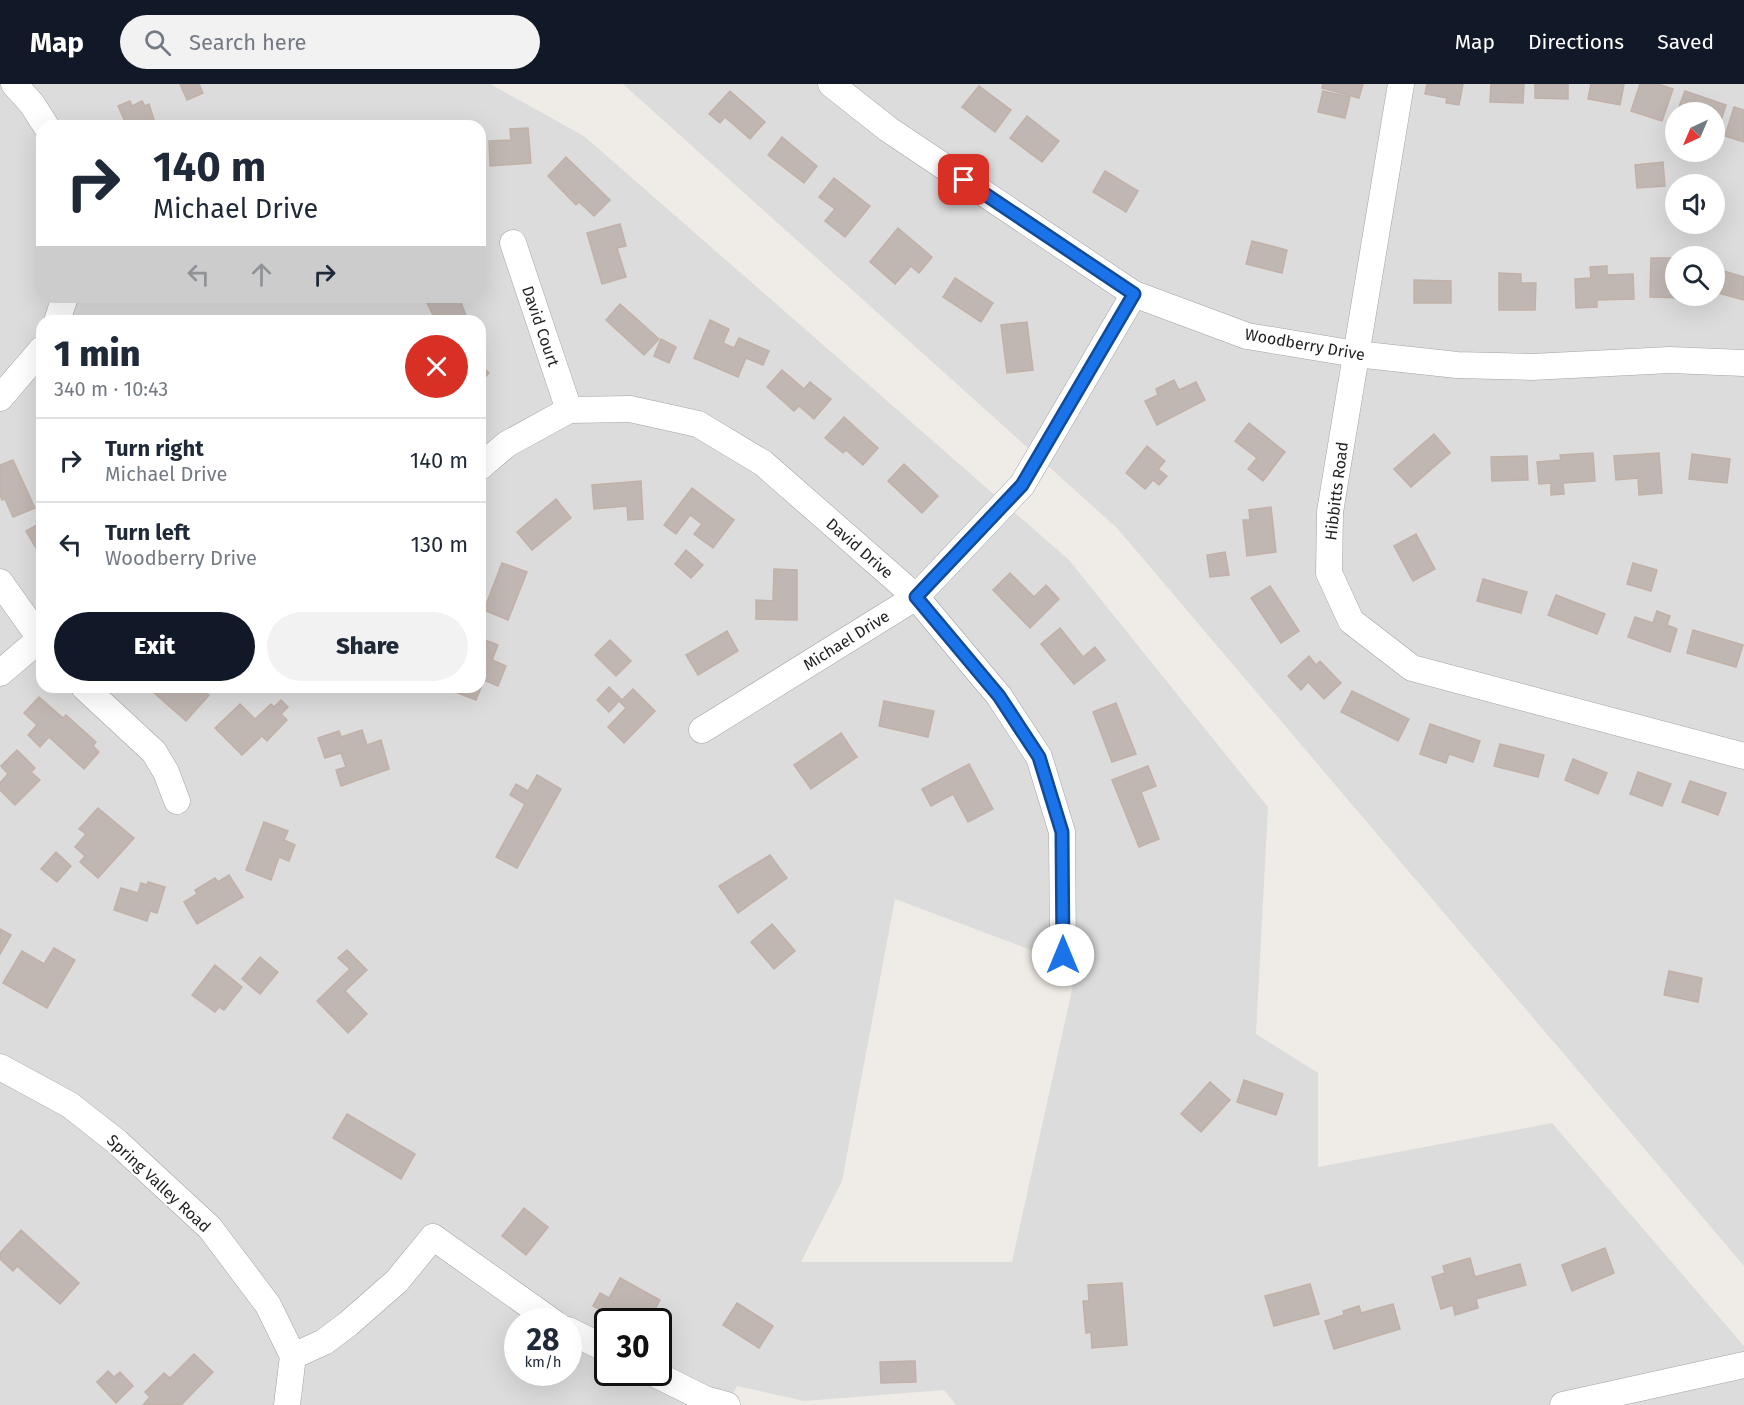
<!DOCTYPE html>
<meta charset="utf-8">
<style>
body{margin:0;font-family:"Fira Sans",sans-serif;background:#f2f2f3;color:#1f2937;height:100vh;display:flex;flex-direction:column;font-size:22px;white-space:nowrap}
*{box-sizing:border-box;margin:0}
p{font-size:20px;color:#747a83}
.icon{flex:none;width:33px;height:33px;fill:none;stroke:currentColor;stroke-width:2;stroke-linecap:round;stroke-linejoin:round}
.map{position:relative;flex:1;overflow:hidden}
.side{position:absolute;left:36px;top:231px;width:450px;height:378px;display:flex;flex-direction:column;background:#fff;border-radius:18px;box-shadow:0 6px 24px #0002}
.side>*{flex:none}
.guide{position:absolute;left:36px;top:36px;width:450px;height:183px;border-radius:18px;box-shadow:0 6px 24px #0002;background:#fff;color:#1f2937;overflow:hidden}
.needle{width:39px;rotate:224deg}
.fabs{position:absolute;left:1665px;top:18px;display:grid;gap:12px}
.fabs a{display:grid;place-items:center;width:60px;height:60px;border-radius:50%;background:#fff;box-shadow:0 6px 24px #0002;font-size:30px}
.speed{position:absolute;left:504px;top:1224px;display:flex;gap:12px;font-size:30px;font-weight:700;text-align:center}
.speed>*{display:grid;place-content:center;width:78px;height:78px;border-radius:50%;background:#fff;box-shadow:0 6px 24px #0002;line-height:1}
.speed small{font-size:15px;font-weight:400}
.speed .limit{border:3px solid #111;border-radius:9px;background:#fff;color:#111}
.pin{position:absolute;display:grid;place-items:center;width:51px;height:51px;color:#fff;margin:-26px;border-radius:12px;box-shadow:0 3px 9px #0006}
.me{position:absolute;width:66px;margin:-33px;rotate:0deg;stroke-linejoin:round;filter:drop-shadow(0 0 4px #0008)}
.turn{display:flex;align-items:center;gap:21px;height:126px;padding:0 18px;font-size:27px}
.turn .icon{width:78px;height:78px;stroke-width:2.5}
.turn b{display:block;font-size:42px;line-height:51px}
.lanes{display:flex;align-items:center;height:57px;padding:0 18px;background:#0003;justify-content:center;gap:30px;direction:ltr}
.lanes .off{opacity:.35}
.round{display:grid;place-items:center;flex:none;width:63px;height:63px;border-radius:32px;background:#f2f2f3}
.overview{display:flex;align-items:center;justify-content:space-between;height:102px;padding:0 18px}
h1{font-size:36px;font-weight:800;line-height:45px}
.cta{display:flex;gap:12px;margin-top:auto;padding:12px 18px}
.cta a{flex:1;height:69px;border-radius:36px;background:#111827;color:#fff;font-size:24px;font-weight:800;line-height:69px;text-align:center}
.cta a+a{background:#f2f2f3;color:#1f2937}
ul{padding:0;list-style:none}
li{display:flex;align-items:center;gap:18px;height:84px;padding:0 18px;border-top:2px solid #e0e1e3}
li div{flex:1}
li b{display:block;font-size:22px}
li em{font-style:normal}
header{display:flex;align-items:center;gap:36px;box-sizing:border-box;height:84px;padding:0 30px;background:#111827;color:#fff}
header strong{font-size:28px}
nav{display:flex;gap:33px;margin-inline-start:auto;font-size:21px}
.search{width:420px;height:54px;background:#f2f2f3;display:flex;align-items:center;gap:15px;box-sizing:border-box;padding:0 21px;border-radius:33px;color:#747a83;font-size:22px}
.map>svg:first-child{display:block}
</style>
<header>
<strong>Map</strong>
<div class="search"><svg class="icon" aria-label="search" viewBox="0 0 24 24"><circle cx="10" cy="10" r="6"/><path d="M15 15l6 6"/></svg>Search here</div>
<nav><a>Map</a><a>Directions</a><a>Saved</a></nav>
</header>
<div class="map">
<svg width="1744" height="1321" viewBox="0 0 1744 1321">
<rect width="100%" height="100%" fill="#efebe6"/>
<g fill="#dddcdc" fill-rule="evenodd">
<path d="M 0,0 L 490,0 L 584,52 L 1069,476 L 1268,723 L 1256,950 L 1318,989 L 1318,1083 L 1552,1039 L 1744,1262 L 1744,1321 L 956,1321 L 944,1306 L 804,1317 L 737,1302 L 727,1321 L 0,1321 ZM 42,42 L 480,42 L 480,213 L 42,213 ZM 42,237 L 480,237 L 480,603 L 42,603 ZM 895,815 L 1077,883 L 1012,1178 L 801,1178 L 842,1097 ZM 518,1238 L 568,1238 L 568,1288 L 518,1288 ZM 608,1238 L 658,1238 L 658,1288 L 608,1288 Z"/>
<path d="M 623,0 L 1744,0 L 1744,1182 L 1117,444 ZM 1676,28 L 1714,28 L 1714,68 L 1676,68 ZM 1676,100 L 1714,100 L 1714,140 L 1676,140 ZM 1676,172 L 1714,172 L 1714,212 L 1676,212 Z"/>
</g>
<g fill="#c0b7b2" stroke="#c1b1a8" stroke-width="1.5">
<path d="M 180,0 L 199,0 L 203,9 L 187,16 Z"/>
<path d="M 1323,0 L 1363,0 L 1359,14 L 1322,4 Z"/>
<path d="M 1427,0 L 1463,0 L 1459,21 L 1446,19 L 1447,14 L 1425,10 Z"/>
<path d="M 1491,0 L 1524,0 L 1523,19 L 1490,18 Z"/>
<path d="M 1535,0 L 1568,0 L 1568,15 L 1535,14 Z"/>
<path d="M 1591,0 L 1624,0 L 1620,21 L 1588,15 Z"/>
<path d="M 1640,0 L 1658,0 L 1673,5 L 1662,37 L 1631,27 Z"/>
<path d="M 979,2 L 1011,26 L 995,48 L 962,23 Z"/>
<path d="M 730,7 L 765,38 L 750,55 L 725,33 L 720,39 L 709,30 Z"/>
<path d="M 1323,7 L 1350,13 L 1345,34 L 1318,28 Z"/>
<path d="M 1685,7 L 1726,21 L 1717,49 L 1714,48 L 1714,28 L 1677,28 Z"/>
<path d="M 130,17 L 132,22 L 142,17 L 145,22 L 149,20 L 156,42 L 127,42 L 118,22 Z"/>
<path d="M 1734,23 L 1744,26 L 1744,58 L 1725,52 Z"/>
<path d="M 1027,32 L 1059,57 L 1042,78 L 1010,54 Z"/>
<path d="M 528,44 L 531,79 L 490,82 L 489,57 L 511,56 L 510,45 Z"/>
<path d="M 782,53 L 817,82 L 804,99 L 768,71 Z"/>
<path d="M 566,73 L 610,116 L 594,132 L 579,118 L 576,121 L 548,92 Z"/>
<path d="M 1663,78 L 1665,102 L 1637,104 L 1635,81 Z"/>
<path d="M 1105,87 L 1138,107 L 1126,128 L 1093,108 Z"/>
<path d="M 834,94 L 870,122 L 845,153 L 825,137 L 835,125 L 819,113 Z"/>
<path d="M 620,140 L 626,162 L 617,164 L 626,193 L 602,200 L 587,149 Z"/>
<path d="M 898,144 L 932,173 L 919,189 L 911,182 L 895,200 L 870,178 Z"/>
<path d="M 1252,157 L 1287,166 L 1282,189 L 1246,180 Z"/>
<path d="M 1651,174 L 1673,174 L 1676,212 L 1685,212 L 1685,214 L 1650,213 Z"/>
<path d="M 1607,182 L 1607,191 L 1633,190 L 1634,215 L 1597,216 L 1597,223 L 1576,224 L 1575,195 L 1591,194 L 1590,183 Z"/>
<path d="M 1717,185 L 1744,193 L 1744,216 L 1714,208 Z"/>
<path d="M 1499,189 L 1521,190 L 1521,199 L 1536,199 L 1535,226 L 1499,226 Z"/>
<path d="M 955,194 L 993,219 L 981,238 L 943,213 Z"/>
<path d="M 1414,196 L 1451,197 L 1451,219 L 1414,219 Z"/>
<path d="M 424,213 L 459,213 L 468,237 L 436,237 Z"/>
<path d="M 620,220 L 659,255 L 644,271 L 606,236 Z"/>
<path d="M 710,236 L 729,245 L 723,259 L 734,264 L 739,254 L 769,267 L 763,281 L 746,274 L 738,293 L 694,274 Z"/>
<path d="M 1027,238 L 1033,286 L 1007,289 L 1001,241 Z"/>
<path d="M 661,255 L 676,263 L 669,279 L 654,272 Z"/>
<path d="M 480,280 L 489,289 L 480,299 Z"/>
<path d="M 782,286 L 804,305 L 810,298 L 831,315 L 814,335 L 799,322 L 794,327 L 767,303 Z"/>
<path d="M 1174,296 L 1179,306 L 1196,298 L 1205,316 L 1157,341 L 1145,317 L 1158,311 L 1156,305 Z"/>
<path d="M 844,333 L 878,364 L 863,381 L 846,366 L 843,369 L 825,354 Z"/>
<path d="M 1249,339 L 1285,368 L 1263,397 L 1248,385 L 1257,374 L 1235,357 Z"/>
<path d="M 1434,350 L 1450,369 L 1411,403 L 1394,385 Z"/>
<path d="M 1147,362 L 1165,377 L 1158,385 L 1167,392 L 1159,401 L 1153,396 L 1145,405 L 1126,389 Z"/>
<path d="M 1593,369 L 1595,397 L 1563,399 L 1564,410 L 1551,411 L 1551,399 L 1539,400 L 1537,378 L 1561,376 L 1560,371 Z"/>
<path d="M 1659,369 L 1662,409 L 1639,411 L 1638,394 L 1616,396 L 1614,372 Z"/>
<path d="M 1692,370 L 1730,375 L 1727,399 L 1689,395 Z"/>
<path d="M 1527,372 L 1528,396 L 1492,397 L 1491,373 Z"/>
<path d="M 13,376 L 35,424 L 13,433 L 5,415 L 2,416 L 0,411 L 0,381 Z"/>
<path d="M 904,380 L 938,412 L 922,429 L 888,397 Z"/>
<path d="M 641,397 L 643,435 L 628,436 L 627,422 L 594,425 L 592,401 Z"/>
<path d="M 692,404 L 734,436 L 713,464 L 694,450 L 702,440 L 690,431 L 676,450 L 664,441 Z"/>
<path d="M 556,415 L 571,434 L 532,466 L 517,448 Z"/>
<path d="M 1271,423 L 1276,468 L 1247,472 L 1243,436 L 1250,436 L 1249,426 Z"/>
<path d="M 42,438 L 42,474 L 26,447 Z"/>
<path d="M 1416,450 L 1435,485 L 1413,497 L 1394,462 Z"/>
<path d="M 686,466 L 703,481 L 691,494 L 675,480 Z"/>
<path d="M 1225,468 L 1229,491 L 1210,493 L 1207,471 Z"/>
<path d="M 502,479 L 527,488 L 508,536 L 484,526 Z"/>
<path d="M 1633,479 L 1657,486 L 1651,507 L 1627,500 Z"/>
<path d="M 774,485 L 797,486 L 797,536 L 756,535 L 756,516 L 773,517 Z"/>
<path d="M 1010,489 L 1034,513 L 1046,501 L 1059,515 L 1030,544 L 993,506 Z"/>
<path d="M 1483,495 L 1527,508 L 1521,529 L 1477,517 Z"/>
<path d="M 1270,502 L 1299,547 L 1281,559 L 1251,514 Z"/>
<path d="M 1556,511 L 1605,530 L 1597,550 L 1548,531 Z"/>
<path d="M 1657,527 L 1670,532 L 1667,541 L 1677,545 L 1670,568 L 1628,553 L 1635,533 L 1653,539 Z"/>
<path d="M 1060,544 L 1083,573 L 1095,563 L 1105,576 L 1074,600 L 1041,560 Z"/>
<path d="M 1693,546 L 1743,561 L 1736,583 L 1687,569 Z"/>
<path d="M 727,547 L 738,567 L 698,591 L 686,571 Z"/>
<path d="M 480,554 L 498,561 L 492,576 L 506,582 L 498,602 L 484,596 L 476,616 L 453,607 L 455,603 L 480,603 Z"/>
<path d="M 610,556 L 631,577 L 616,592 L 595,571 Z"/>
<path d="M 1309,572 L 1316,581 L 1320,577 L 1341,599 L 1324,615 L 1308,598 L 1301,606 L 1288,592 Z"/>
<path d="M 157,603 L 200,603 L 209,611 L 186,637 L 153,608 Z"/>
<path d="M 609,603 L 622,616 L 633,605 L 655,627 L 624,659 L 608,643 L 626,624 L 619,617 L 609,628 L 597,616 Z"/>
<path d="M 1352,607 L 1409,635 L 1398,657 L 1341,628 Z"/>
<path d="M 39,613 L 63,634 L 66,631 L 96,658 L 93,662 L 99,668 L 84,685 L 49,653 L 40,663 L 28,651 L 37,641 L 24,629 Z"/>
<path d="M 281,616 L 288,623 L 281,630 L 287,636 L 267,657 L 262,652 L 242,671 L 215,644 L 240,620 L 255,635 L 271,620 L 274,623 Z"/>
<path d="M 884,617 L 934,627 L 928,653 L 879,642 Z"/>
<path d="M 1116,619 L 1136,670 L 1112,678 L 1093,628 Z"/>
<path d="M 1430,640 L 1480,657 L 1473,678 L 1449,670 L 1446,679 L 1420,670 Z"/>
<path d="M 362,646 L 367,661 L 381,656 L 389,685 L 341,702 L 336,686 L 346,683 L 341,669 L 325,674 L 318,654 L 339,647 L 341,653 Z"/>
<path d="M 841,649 L 857,673 L 811,705 L 794,681 Z"/>
<path d="M 1500,660 L 1544,671 L 1538,693 L 1494,682 Z"/>
<path d="M 17,666 L 35,684 L 31,688 L 40,696 L 15,721 L 0,706 L 0,699 L 8,690 L 1,682 Z"/>
<path d="M 1573,675 L 1607,689 L 1598,710 L 1565,696 Z"/>
<path d="M 969,680 L 993,725 L 968,738 L 953,710 L 931,722 L 922,705 Z"/>
<path d="M 1148,682 L 1156,702 L 1141,708 L 1159,755 L 1139,763 L 1112,696 Z"/>
<path d="M 1638,688 L 1671,700 L 1662,722 L 1630,710 Z"/>
<path d="M 537,691 L 561,705 L 517,784 L 496,773 L 525,720 L 510,711 L 516,700 L 528,707 Z"/>
<path d="M 1690,697 L 1726,709 L 1718,731 L 1682,718 Z"/>
<path d="M 98,724 L 134,754 L 98,794 L 80,778 L 85,772 L 75,763 L 86,750 L 79,745 Z"/>
<path d="M 264,738 L 288,747 L 284,756 L 295,761 L 289,777 L 279,773 L 271,796 L 246,786 Z"/>
<path d="M 56,768 L 71,782 L 57,798 L 41,785 Z"/>
<path d="M 770,771 L 787,794 L 738,829 L 719,802 Z"/>
<path d="M 229,791 L 243,813 L 197,840 L 184,818 L 197,810 L 195,806 L 215,794 L 218,798 Z"/>
<path d="M 148,798 L 165,803 L 157,829 L 150,827 L 147,837 L 114,826 L 121,804 L 138,809 L 141,799 L 147,801 Z"/>
<path d="M 772,840 L 795,867 L 774,885 L 751,858 Z"/>
<path d="M 0,845 L 11,851 L 0,870 Z"/>
<path d="M 54,864 L 75,876 L 47,924 L 3,899 L 22,867 L 44,880 Z"/>
<path d="M 347,866 L 367,886 L 345,907 L 367,930 L 348,949 L 317,917 L 350,885 L 338,874 Z"/>
<path d="M 260,873 L 278,888 L 260,910 L 242,895 Z"/>
<path d="M 215,881 L 242,903 L 224,926 L 219,923 L 215,928 L 192,911 Z"/>
<path d="M 1669,887 L 1702,894 L 1698,918 L 1664,911 Z"/>
<path d="M 1244,996 L 1283,1010 L 1276,1031 L 1237,1018 Z"/>
<path d="M 1210,998 L 1230,1016 L 1201,1048 L 1181,1030 Z"/>
<path d="M 347,1030 L 415,1070 L 401,1095 L 333,1054 Z"/>
<path d="M 524,1124 L 548,1143 L 526,1171 L 502,1152 Z"/>
<path d="M 21,1146 L 79,1199 L 60,1220 L 17,1182 L 13,1187 L 0,1175 L 0,1169 Z"/>
<path d="M 1605,1164 L 1614,1189 L 1572,1207 L 1562,1181 Z"/>
<path d="M 1470,1174 L 1475,1193 L 1520,1180 L 1526,1201 L 1476,1215 L 1478,1224 L 1455,1231 L 1453,1221 L 1441,1225 L 1432,1193 L 1445,1189 L 1443,1182 Z"/>
<path d="M 620,1194 L 660,1216 L 648,1238 L 628,1238 L 621,1234 L 620,1237 L 593,1222 L 600,1209 L 609,1214 Z"/>
<path d="M 1122,1199 L 1127,1261 L 1092,1264 L 1091,1248 L 1086,1249 L 1083,1217 L 1089,1217 L 1088,1201 Z"/>
<path d="M 1310,1200 L 1319,1230 L 1274,1242 L 1265,1212 Z"/>
<path d="M 737,1219 L 773,1242 L 759,1264 L 723,1241 Z"/>
<path d="M 1393,1220 L 1400,1245 L 1334,1265 L 1325,1237 L 1344,1231 L 1343,1227 L 1359,1222 L 1361,1229 Z"/>
<path d="M 194,1270 L 213,1288 L 181,1321 L 143,1321 L 150,1313 L 145,1308 L 164,1289 L 170,1294 Z"/>
<path d="M 915,1277 L 916,1298 L 881,1299 L 880,1278 Z"/>
<path d="M 108,1287 L 114,1293 L 120,1288 L 133,1302 L 116,1319 L 97,1298 Z"/>
</g>
<g fill="none" stroke-linecap="round" stroke-linejoin="round">
<defs>
<g id="minor">
<path d="M 14,0 L 32,20 L 46,42"/>
<path d="M 831,0 L 888,45 L 1134,210 L 1247,252 L 1356,270 L 1457,281 L 1532,283 L 1670,276 L 1744,279"/>
<path d="M 1401,0 L 1330,428 L 1329,489 L 1351,537 L 1412,584 L 1744,672"/>
<path d="M 513,159 L 569,326"/>
<path d="M 57,237 L 65,213"/>
<path d="M 0,314 L 42,265"/>
<path d="M 480,383 L 507,360 L 569,326 L 630,325 L 698,340 L 763,379 L 916,513 L 999,612 L 1039,673 L 1062,748 L 1063,871"/>
<path d="M 0,498 L 42,557"/>
<path d="M 0,589 L 40,555"/>
<path d="M 84,603 L 154,668 L 166,688 L 177,717"/>
<path d="M 702,646 L 916,513 L 1022,401 L 1134,210"/>
<path d="M 0,983 L 70,1021 L 117,1058 L 210,1144 L 268,1221 L 293,1272 L 287,1321"/>
<path d="M 568,1246 L 608,1266"/>
<path d="M 293,1272 L 324,1258 L 348,1240 L 397,1197 L 433,1153 L 553,1238"/>
<path d="M 651,1288 L 705,1315 L 727,1321"/>
<path d="M 1563,1321 L 1744,1281"/>
</g>
</defs>
<use href="#minor" stroke="#a3a3a3" stroke-width="27"/>
<use href="#minor" stroke="#fff" stroke-width="26"/>
</g>
<g fill="none" stroke-linecap="round" stroke-linejoin="round">
<defs>
<path id="route" d="M 964,96 L 1134,210 L 1022,401 L 916,513 L 999,612 L 1039,673 L 1062,748 L 1063,871"/>
</defs>
<use href="#route" stroke="#114b97" stroke-width="15"/>
<use href="#route" stroke="#1a73e8" stroke-width="10"/>
</g>
<g text-anchor="middle" stroke-width="5" stroke-linejoin="round" paint-order="stroke">
<g font-size="16" fill="#1f1f1f" stroke="#fff">
<text transform="translate(541 242) rotate(71)" y="6">David Court</text>
<text transform="translate(1305 260) rotate(10)" y="6">Woodberry Drive</text>
<text transform="translate(1336 407) rotate(-83)" y="6">Hibbitts Road</text>
<text transform="translate(860 464) rotate(41)" y="6">David Drive</text>
<text transform="translate(846 556) rotate(-32)" y="6">Michael Drive</text>
<text transform="translate(159 1099) rotate(43)" y="6">Spring Valley Road</text>
</g>
</g>
</svg>
<div class="fabs">
<a><svg class="needle" viewBox="-14 -14 28 28"><path d="M0-13l5 13h-10z" fill="#e53935"/><path d="M0 13l5-13h-10z" fill="#747a83"/></svg></a>
<a><svg class="icon" aria-label="sound" viewBox="0 0 24 24"><path d="M4 9h4l5-4v14l-5-4H4zM17 9q2 3 0 6"/></svg></a>
<a><svg class="icon" aria-label="search" viewBox="0 0 24 24"><circle cx="10" cy="10" r="6"/><path d="M15 15l6 6"/></svg></a>
</div>
<div class="speed"><div>28<small>km/h</small></div><div class="limit">30</div></div>
<div class="pin" style="left:964px;top:96px;background:#d93025"><svg class="icon" aria-label="arrive" viewBox="0 0 24 24"><path d="M6 21V4h12l-3 4 3 4H6"/></svg></div>
<svg class="me" style="left:1063px;top:871px" viewBox="-20 -20 40 40"><circle r="19" fill="#fff"/><path d="M0-13L10 11 0 6-10 11z" fill="#1a73e8"/></svg>
<div class="guide">
<div class="turn"><svg class="icon" aria-label="right" viewBox="0 0 24 24"><path d="M7 20v-9h11M14 6l5 5-5 5"/></svg><div><b>140 m</b>Michael Drive</div></div>
<div class="lanes"><svg class="icon off" aria-label="left" viewBox="0 0 24 24"><path d="M17 20v-9H6M10 6l-5 5 5 5"/></svg><svg class="icon off" aria-label="ahead" viewBox="0 0 24 24"><path d="M12 20V5M6 11l6-6 6 6"/></svg><svg class="icon" aria-label="right" viewBox="0 0 24 24"><path d="M7 20v-9h11M14 6l5 5-5 5"/></svg></div>
</div>
<section class="side">
<div class="overview"><div><h1>1 min</h1><p>340 m · 10:43</p></div><a class="round" style="background:#d93025;color:#fff"><svg class="icon" aria-label="close" viewBox="0 0 24 24"><path d="M6 6l12 12M18 6L6 18"/></svg></a></div>
<ul>
<li><svg class="icon" aria-label="right" viewBox="0 0 24 24"><path d="M7 20v-9h11M14 6l5 5-5 5"/></svg><div><b>Turn right</b><p>Michael Drive</p></div><em>140 m</em></li>
<li><svg class="icon" aria-label="left" viewBox="0 0 24 24"><path d="M17 20v-9H6M10 6l-5 5 5 5"/></svg><div><b>Turn left</b><p>Woodberry Drive</p></div><em>130 m</em></li>
</ul>
<div class="cta"><a>Exit</a><a>Share</a></div>
</section>
</div>
